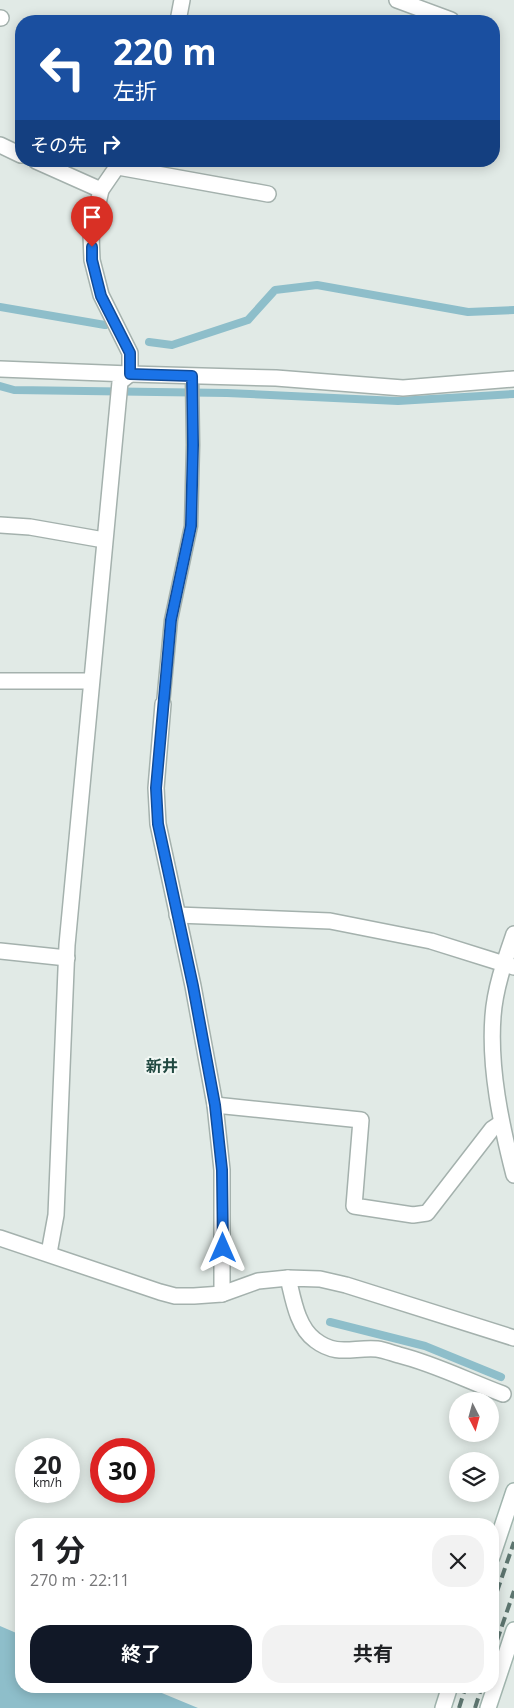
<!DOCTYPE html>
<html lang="ja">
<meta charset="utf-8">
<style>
body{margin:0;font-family:"Open Sans","Noto Sans JP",sans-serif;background:#f2f2f2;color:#202124;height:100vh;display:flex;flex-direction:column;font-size:19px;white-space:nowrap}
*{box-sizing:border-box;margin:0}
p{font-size:16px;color:#757577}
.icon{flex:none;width:28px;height:28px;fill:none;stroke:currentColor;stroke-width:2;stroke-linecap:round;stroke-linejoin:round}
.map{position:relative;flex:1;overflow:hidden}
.drawer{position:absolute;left:15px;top:1518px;width:484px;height:175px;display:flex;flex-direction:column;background:#fff;border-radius:20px;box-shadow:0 2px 12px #0003}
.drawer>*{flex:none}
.banner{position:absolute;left:15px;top:15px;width:485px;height:152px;border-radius:20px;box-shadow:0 2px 12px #0003;background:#1a4fa0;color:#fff;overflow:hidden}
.needle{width:32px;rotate:174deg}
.fabs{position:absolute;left:449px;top:1392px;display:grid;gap:10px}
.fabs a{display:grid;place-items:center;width:50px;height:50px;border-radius:50%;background:#fff;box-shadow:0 2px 12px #0003;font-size:25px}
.speed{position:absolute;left:15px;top:1438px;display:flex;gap:10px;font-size:25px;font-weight:700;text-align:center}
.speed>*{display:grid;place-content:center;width:65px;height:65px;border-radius:50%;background:#fff;box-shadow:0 2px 12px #0003;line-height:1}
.speed small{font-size:12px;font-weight:400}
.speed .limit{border:8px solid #d22;background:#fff;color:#111}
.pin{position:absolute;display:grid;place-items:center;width:42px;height:42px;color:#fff;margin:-51px -21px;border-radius:50% 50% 50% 0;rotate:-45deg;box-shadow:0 0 5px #0007}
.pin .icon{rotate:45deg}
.me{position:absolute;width:55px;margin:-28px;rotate:0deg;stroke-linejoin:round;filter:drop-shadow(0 0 4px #0008)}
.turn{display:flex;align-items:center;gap:18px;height:105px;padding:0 15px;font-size:22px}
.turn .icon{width:65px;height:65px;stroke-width:2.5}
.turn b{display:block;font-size:35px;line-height:42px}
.then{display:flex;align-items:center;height:48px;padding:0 15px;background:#0003;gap:10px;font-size:19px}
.round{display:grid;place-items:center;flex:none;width:52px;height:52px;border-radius:20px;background:#f2f2f2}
.summary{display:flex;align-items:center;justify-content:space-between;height:85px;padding:0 15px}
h1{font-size:30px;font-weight:700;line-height:38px}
.cta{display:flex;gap:10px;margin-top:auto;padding:10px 15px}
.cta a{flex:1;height:58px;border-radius:20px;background:#111827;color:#fff;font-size:20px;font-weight:700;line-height:58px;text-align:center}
.cta a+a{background:#f2f2f2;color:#202124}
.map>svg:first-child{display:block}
</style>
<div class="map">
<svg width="514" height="1708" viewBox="0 0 514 1708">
<rect width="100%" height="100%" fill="#e1eae6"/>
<path fill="#8ebeca" d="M 0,1626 L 21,1635 L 21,1686 L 145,1686 L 198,1708 L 0,1708 Z"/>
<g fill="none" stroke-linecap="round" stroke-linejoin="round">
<g stroke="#8ebeca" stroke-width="8">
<path d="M 0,307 L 105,325"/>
<path d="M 149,342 L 172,345 L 248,320 L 275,290 L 317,285 L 468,312 L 514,310"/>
<path d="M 0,386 L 14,390 L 227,393 L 398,401 L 514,394"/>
<path d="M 330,1322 L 425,1346 L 501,1377"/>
</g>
<defs>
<path id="service" d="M 163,704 L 171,620 L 191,526 L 193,445 L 192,376"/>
<g id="minor">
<path d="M 397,0 L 451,20"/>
<path d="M 0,18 L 1,18"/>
<path d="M 178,21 L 182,0"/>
<path d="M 0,145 L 21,155"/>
<path d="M 36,161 L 101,190"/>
<path d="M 121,161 L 101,190 L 91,234 L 92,260 L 101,295 L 130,353 L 130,374 L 276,378 L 403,388 L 514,379"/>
<path d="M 118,167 L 268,194"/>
<path d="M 0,369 L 130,374 L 120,382 L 67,945 L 56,1215 L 49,1253"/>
<path d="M 0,525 L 30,527 L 104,540"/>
<path d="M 0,681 L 91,681"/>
<path d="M 163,704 L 156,788 L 158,824 L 193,986 L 215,1105 L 222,1170 L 222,1294"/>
<path d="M 177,915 L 330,921 L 431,941 L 514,967"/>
<path d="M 514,934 C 505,960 495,988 493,1016 C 489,1068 501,1124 514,1175"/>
<path d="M 0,951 L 67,958"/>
<path d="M 215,1105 L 361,1120 L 354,1206 L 413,1215 L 427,1213 L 492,1129 L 501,1123"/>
<path d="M 0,1238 L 160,1292 L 175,1296 L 194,1296 L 222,1294 L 258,1281 L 288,1278"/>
</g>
<path id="tertiary" d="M 503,1394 C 468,1381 435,1364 399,1355 C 392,1353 384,1350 377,1349 C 353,1347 337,1357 315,1340 C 297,1327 293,1298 288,1278 L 320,1279 L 346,1285 L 514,1338"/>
<g id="secondary">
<path d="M 492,1557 L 514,1491"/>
<path d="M 443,1708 L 450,1686"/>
<path d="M 488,1708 L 514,1630"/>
</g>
</defs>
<use href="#service" stroke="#a4b1ad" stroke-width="15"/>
<use href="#minor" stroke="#a4b1ad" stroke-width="18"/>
<use href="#tertiary" stroke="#a4b1ad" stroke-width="18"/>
<use href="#secondary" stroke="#a1b5ae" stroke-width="18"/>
<use href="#service" stroke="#fff" stroke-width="12"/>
<use href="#minor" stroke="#fff" stroke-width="15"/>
<use href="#tertiary" stroke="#fff" stroke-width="15"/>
<use href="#secondary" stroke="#fff" stroke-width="15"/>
<g stroke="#5d756f" stroke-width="4" stroke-dasharray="10 5" stroke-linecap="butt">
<path d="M 492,1606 L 514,1542"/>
<path d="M 492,1655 L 514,1591"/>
<path d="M 459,1708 L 466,1686"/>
<path d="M 475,1708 L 482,1686"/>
</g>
</g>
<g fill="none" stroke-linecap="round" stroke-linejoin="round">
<defs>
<path id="route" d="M 92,247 L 92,260 L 101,296 L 130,353 L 130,374 L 192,376 L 193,445 L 191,526 L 171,620 L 156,788 L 158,824 L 193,986 L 215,1105 L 222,1170 L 223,1248"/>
</defs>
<use href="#route" stroke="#114b97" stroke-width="12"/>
<use href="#route" stroke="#1a73e8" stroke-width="9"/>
</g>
<g text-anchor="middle" stroke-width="4" stroke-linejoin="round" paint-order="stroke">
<g font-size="16" font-weight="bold" fill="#214941" stroke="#f1f7f4">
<text x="162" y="1072">新井</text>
</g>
</g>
</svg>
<div class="fabs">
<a><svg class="needle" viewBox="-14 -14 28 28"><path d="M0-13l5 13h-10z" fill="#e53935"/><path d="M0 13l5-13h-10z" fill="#757577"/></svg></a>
<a><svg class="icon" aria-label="layers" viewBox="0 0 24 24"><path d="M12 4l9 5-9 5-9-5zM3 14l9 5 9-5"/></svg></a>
</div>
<div class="speed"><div>20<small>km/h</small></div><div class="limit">30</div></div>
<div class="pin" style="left:92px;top:247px;background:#d93025"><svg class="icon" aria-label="arrive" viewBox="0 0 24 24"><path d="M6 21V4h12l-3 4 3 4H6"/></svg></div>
<svg class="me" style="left:223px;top:1248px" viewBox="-20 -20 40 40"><path d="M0-17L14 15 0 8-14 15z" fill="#1a73e8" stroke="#fff" stroke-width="4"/></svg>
<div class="banner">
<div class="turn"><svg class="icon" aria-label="left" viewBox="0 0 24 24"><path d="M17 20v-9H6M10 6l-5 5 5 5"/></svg><div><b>220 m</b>左折</div></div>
<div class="then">その先<svg class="icon" aria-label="right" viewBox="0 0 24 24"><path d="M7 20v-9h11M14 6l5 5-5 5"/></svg></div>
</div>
<section class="drawer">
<div class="summary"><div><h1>1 分</h1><p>270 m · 22:11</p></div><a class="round"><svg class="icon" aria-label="close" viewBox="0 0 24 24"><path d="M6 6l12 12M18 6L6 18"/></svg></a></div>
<div class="cta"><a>終了</a><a>共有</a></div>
</section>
</div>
